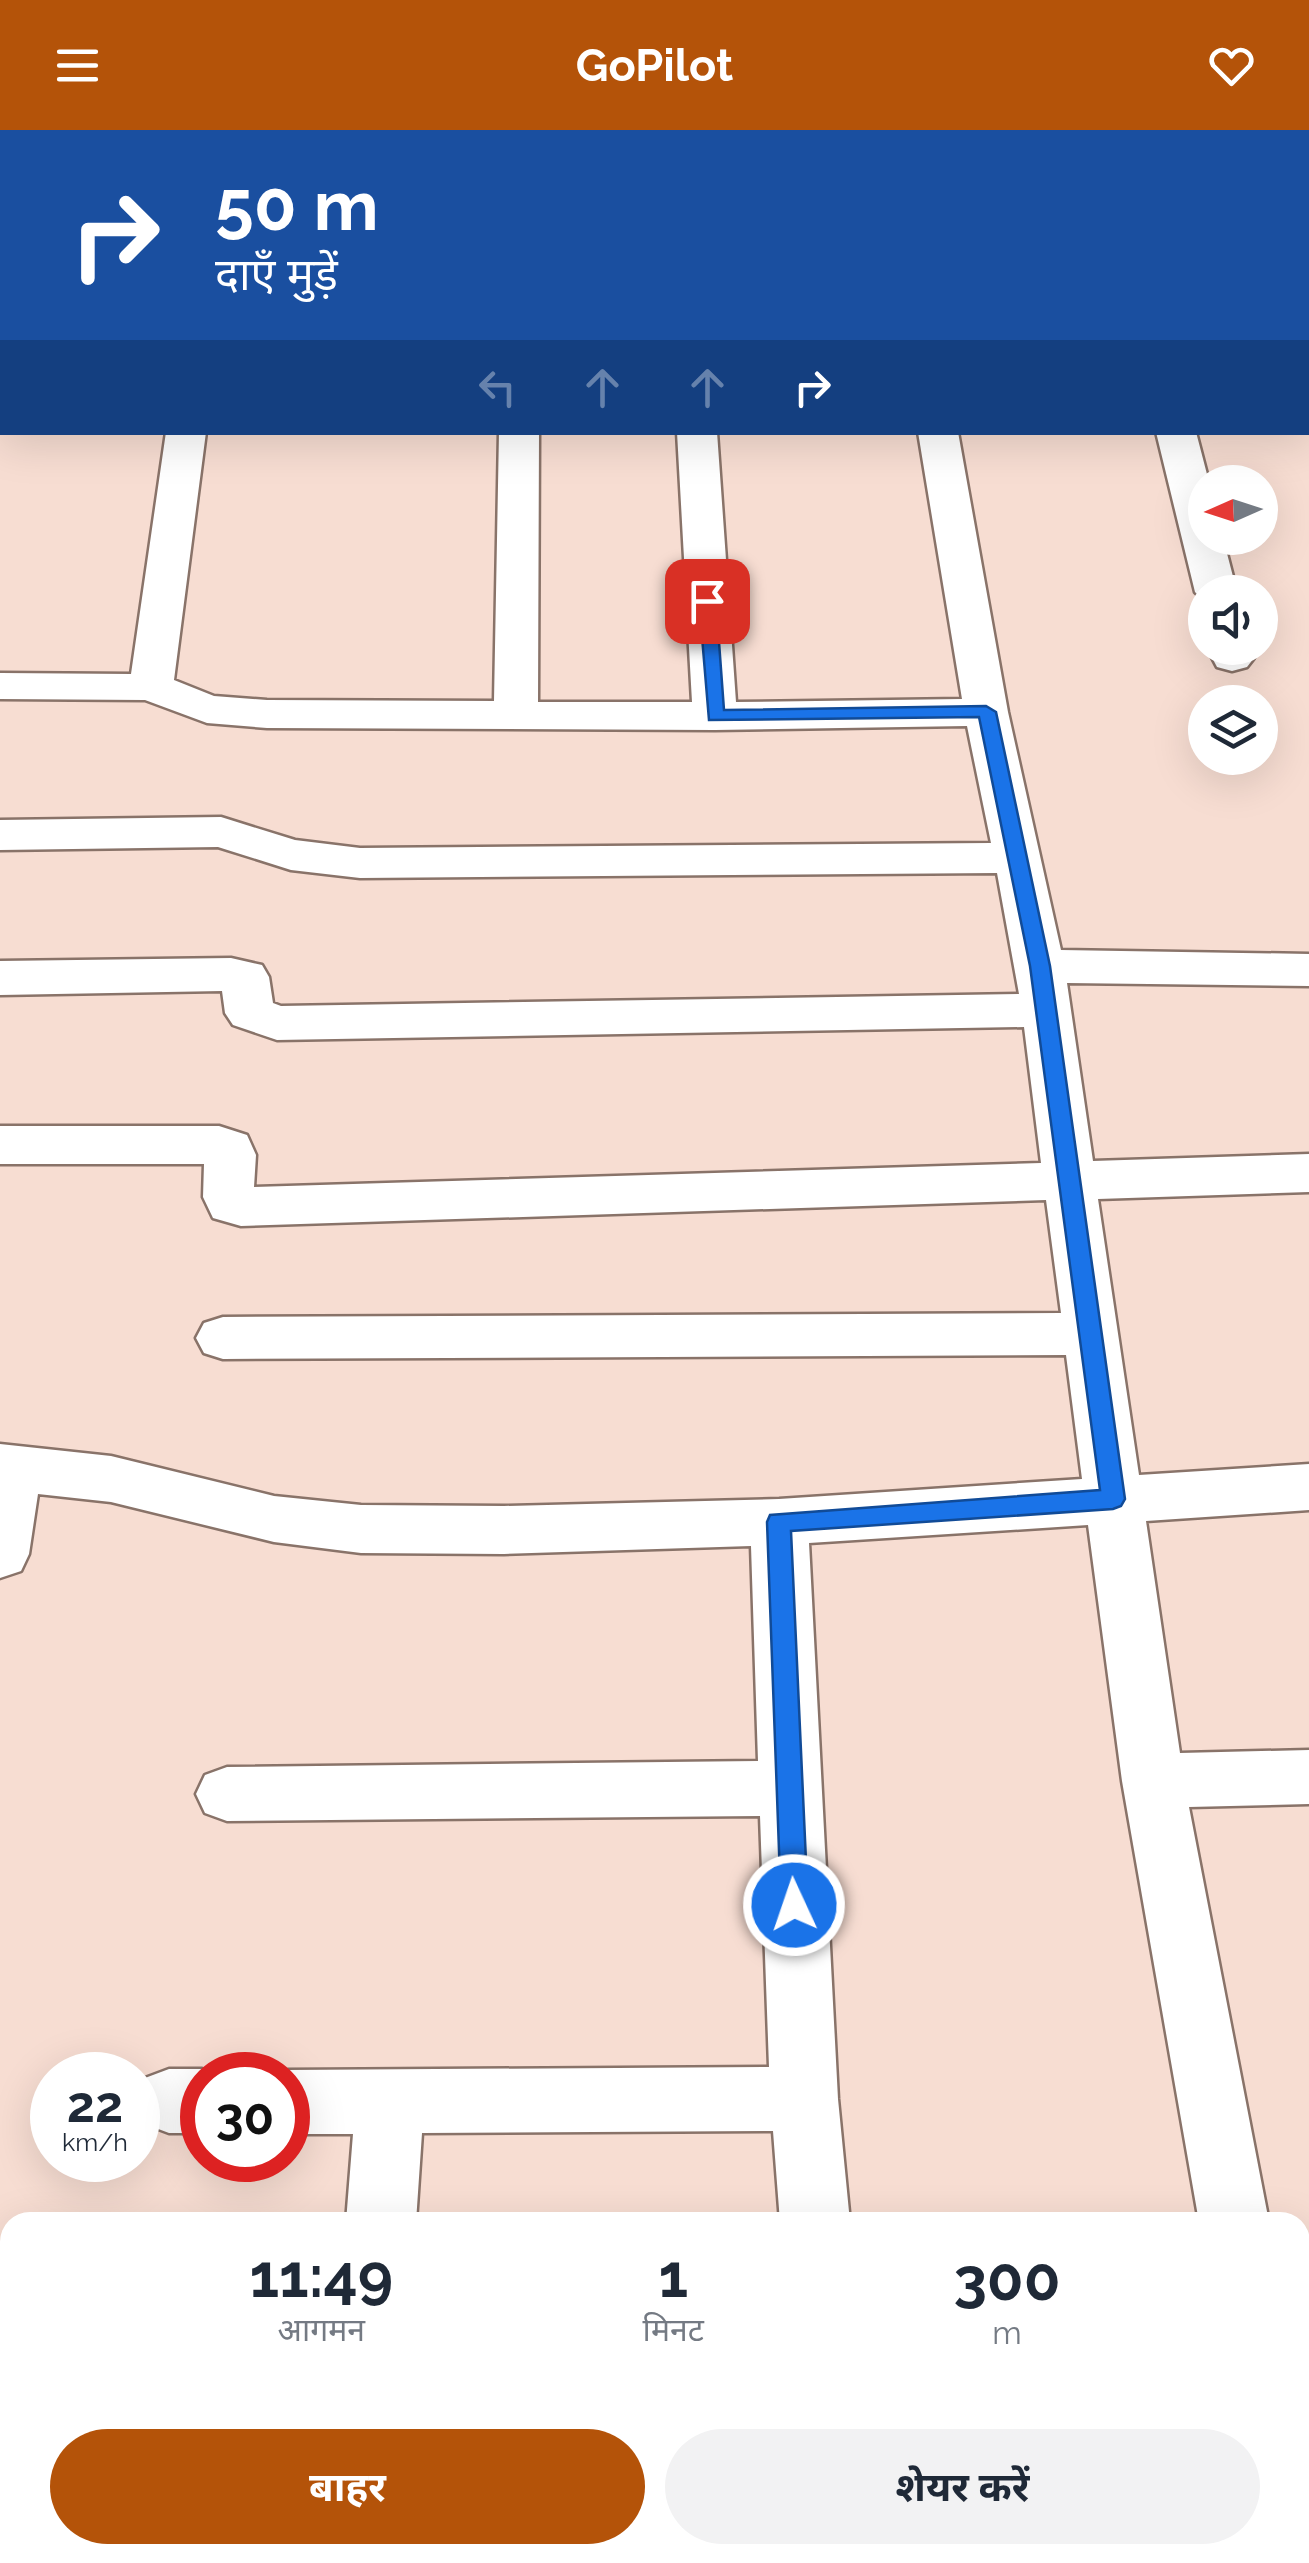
<!DOCTYPE html>
<html lang="hi">
<meta charset="utf-8">
<style>
body{margin:0;font-family:Raleway,"Noto Sans Devanagari",sans-serif;background:#f2f2f3;color:#1f2937;height:100vh;display:flex;flex-direction:column;font-size:38px;white-space:nowrap}
*{box-sizing:border-box;margin:0}
p{font-size:32px;color:#747a83}
.icon{flex:none;width:55px;height:55px;fill:none;stroke:currentColor;stroke-width:2;stroke-linecap:round;stroke-linejoin:round}
.map{position:relative;flex:1;overflow:hidden}
.drawer{position:absolute;left:0px;top:2082px;width:1310px;height:352px;display:flex;flex-direction:column;background:#fff;border-radius:30px 30px 0 0;box-shadow:0 10px 40px #0002}
.drawer>*{flex:none}
.hud{position:absolute;left:0px;top:0px;width:1310px;height:305px;box-shadow:0 10px 40px #0002;background:#1a4fa0;color:#fff;overflow:hidden}
.needle{width:65px;rotate:267deg}
.buttons{position:absolute;left:1188px;top:335px;display:grid;gap:20px}
.buttons a{display:grid;place-items:center;width:90px;height:90px;border-radius:50%;background:#fff;box-shadow:0 10px 40px #0002;font-size:50px}
.speed{position:absolute;left:30px;top:1922px;display:flex;gap:20px;font-size:50px;font-weight:700;text-align:center}
.speed>*{display:grid;place-content:center;width:130px;height:130px;border-radius:50%;background:#fff;box-shadow:0 10px 40px #0002;line-height:1}
.speed small{font-size:25px;font-weight:400}
.speed .limit{border:15px solid #d22;background:#fff;color:#111}
.pin{position:absolute;display:grid;place-items:center;width:85px;height:85px;color:#fff;margin:-42px;border-radius:20px;box-shadow:0 5px 15px #0006}
.me{position:absolute;width:110px;margin:-55px;rotate:357deg;stroke-linejoin:round;filter:drop-shadow(0 0 8px #0008)}
.turn{display:flex;align-items:center;gap:35px;height:210px;padding:0 50px;font-size:45px}
.turn .icon{width:130px;height:130px;stroke-width:2.5}
.turn b{display:block;font-size:70px;line-height:85px}
.lanes{display:flex;align-items:center;height:95px;padding:0 50px;background:#0003;justify-content:center;gap:50px;direction:ltr}
.lanes .off{opacity:.35}
.eta{display:flex;justify-content:space-evenly;align-items:center;height:170px;text-align:center}
.eta b{font-size:60px;font-weight:700;line-height:70px}
.cta{display:flex;gap:20px;margin-top:auto;padding:20px 50px}
.cta a{flex:1;height:115px;border-radius:60px;background:#b45309;color:#fff;font-size:40px;font-weight:700;line-height:115px;text-align:center}
.cta a+a{background:#f2f2f3;color:#1f2937}
header{display:flex;justify-content:space-between;align-items:center;height:130px;padding:0 50px;background:#b45309;color:#fff;font-size:45px;font-weight:700}
.map>svg:first-child{display:block}
</style>
<header><svg class="icon" aria-label="menu" viewBox="0 0 24 24"><path d="M4 6h16M4 12h16M4 18h16"/></svg>GoPilot<svg class="icon" aria-label="heart" viewBox="0 0 24 24"><path d="M12 20l-8-8c-3-5 5-10 8-4 3-6 11-1 8 4z"/></svg></header>
<div class="map">
<svg width="1309" height="2433" viewBox="0 0 1309 2433">
<rect width="100%" height="100%" fill="#f7ddd2"/>
<g fill="none" stroke-linecap="round" stroke-linejoin="round">
<defs>
<g id="minor">
<rect x="318" y="0" width="34" height="2"/>
<rect x="0" y="6" width="2" height="20"/>
<rect x="0" y="174" width="2" height="22"/>
<rect x="1308" y="176" width="1" height="22"/>
<path d="M 166,302 L 206,302 L 174,550 L 214,566 L 267,570 L 494,571 L 499,302 L 539,302 L 538,572 L 692,572 L 677,302 L 717,302 L 736,572 L 962,569 L 918,302 L 958,302 L 1008,582 L 1061,820 L 1309,824 L 1309,856 L 1067,853 L 1093,1031 L 1309,1024 L 1309,1062 L 1098,1069 L 1139,1345 L 1309,1334 L 1309,1380 L 1146,1391 L 1180,1623 L 1309,1620 L 1309,1674 L 1189,1677 L 1269,2092 L 1199,2092 L 1122,1651 L 1088,1395 L 809,1413 L 838,1969 L 850,2092 L 780,2092 L 773,2001 L 422,2003 L 416,2092 L 346,2092 L 353,2004 L 288,2004 L 288,1945 L 275,1945 L 288,1940 L 769,1937 L 760,1686 L 227,1691 L 205,1683 L 196,1664 L 205,1645 L 227,1637 L 758,1631 L 751,1416 L 504,1424 L 361,1423 L 274,1412 L 111,1372 L 38,1364 L 29,1424 L 21,1441 L 0,1448 L 0,1314 L 111,1326 L 274,1366 L 361,1375 L 504,1376 L 779,1369 L 1082,1349 L 1066,1225 L 223,1229 L 204,1223 L 196,1208 L 204,1193 L 223,1187 L 1061,1183 L 1046,1070 L 241,1096 L 213,1088 L 203,1067 L 204,1034 L 0,1034 L 0,996 L 219,996 L 247,1005 L 256,1025 L 254,1057 L 1041,1033 L 1024,897 L 277,910 L 233,895 L 225,883 L 222,861 L 0,865 L 0,831 L 231,828 L 262,835 L 269,847 L 273,873 L 281,876 L 1019,864 L 997,743 L 360,748 L 291,740 L 218,717 L 0,720 L 0,690 L 221,687 L 295,710 L 360,718 L 991,713 L 967,596 L 715,600 L 267,598 L 207,593 L 145,570 L 0,569 L 0,543 L 131,544 Z"/>
<path d="M 1156,302 L 1196,302 L 1209,352 L 1205,352 L 1205,408 L 1223,408 L 1237,462 L 1205,462 L 1205,472 L 1195,462 Z"/>
<path d="M 1207,518 L 1250,518 L 1254,528 L 1247,537 L 1232,541 L 1217,537 Z"/>
<path d="M 169,1939 L 202,1939 L 218,1945 L 202,1945 L 202,2003 L 169,2003 L 145,1994 L 138,1965 L 145,1948 Z"/>
<path d="M 1309,2325 L 1309,2433 L 1258,2433 L 1257,2425 L 1300,2425 L 1300,2326 Z"/>
<path d="M 317,2425 L 393,2425 L 392,2433 L 316,2433 Z"/>
<rect x="807" y="2425" width="76" height="8"/>
</g>
</defs>
<use href="#minor" stroke="#897369" stroke-width="5"/>
<use href="#minor" fill="#fff" fill-rule="evenodd"/>
</g>
<path fill="#1a73e8" stroke="#114b97" stroke-width="2.5" d="M 707,466 L 716,471 L 724,580 L 986,576 L 996,582 L 1050,836 L 1125,1369 L 1121,1376 L 1113,1379 L 791,1401 L 808,1775 L 804,1783 L 794,1787 L 785,1783 L 781,1775 L 767,1392 L 770,1385 L 1100,1360 L 1030,836 L 979,587 L 709,590 L 699,471 Z"/>
</svg>
<div class="buttons">
<a><svg class="needle" viewBox="-14 -14 28 28"><path d="M0-13l5 13h-10z" fill="#e53935"/><path d="M0 13l5-13h-10z" fill="#747a83"/></svg></a>
<a><svg class="icon" aria-label="sound" viewBox="0 0 24 24"><path d="M4 9h4l5-4v14l-5-4H4zM17 9q2 3 0 6"/></svg></a>
<a><svg class="icon" aria-label="layers" viewBox="0 0 24 24"><path d="M12 4l9 5-9 5-9-5zM3 14l9 5 9-5"/></svg></a>
</div>
<div class="speed"><div>22<small>km/h</small></div><div class="limit">30</div></div>
<div class="pin" style="left:707px;top:471px;background:#d93025"><svg class="icon" aria-label="arrive" viewBox="0 0 24 24"><path d="M6 21V4h12l-3 4 3 4H6"/></svg></div>
<svg class="me" style="left:794px;top:1775px" viewBox="-20 -20 40 40"><circle r="17" fill="#1a73e8" stroke="#fff" stroke-width="3"/><path d="M0-11L8 9 0 5-8 9z" fill="#fff"/></svg>
<div class="hud">
<div class="turn"><svg class="icon" aria-label="right" viewBox="0 0 24 24"><path d="M7 20v-9h11M14 6l5 5-5 5"/></svg><div><b>50 m</b>दाएँ मुड़ें</div></div>
<div class="lanes"><svg class="icon off" aria-label="left" viewBox="0 0 24 24"><path d="M17 20v-9H6M10 6l-5 5 5 5"/></svg><svg class="icon off" aria-label="ahead" viewBox="0 0 24 24"><path d="M12 20V5M6 11l6-6 6 6"/></svg><svg class="icon off" aria-label="ahead" viewBox="0 0 24 24"><path d="M12 20V5M6 11l6-6 6 6"/></svg><svg class="icon" aria-label="right" viewBox="0 0 24 24"><path d="M7 20v-9h11M14 6l5 5-5 5"/></svg></div>
</div>
<section class="drawer">
<div class="eta">
<div><b>11:49</b><p>आगमन</p></div>
<div><b>1</b><p>मिनट</p></div>
<div><b>300</b><p>m</p></div>
</div>
<div class="cta"><a>बाहर</a><a>शेयर करें</a></div>
</section>
</div>
